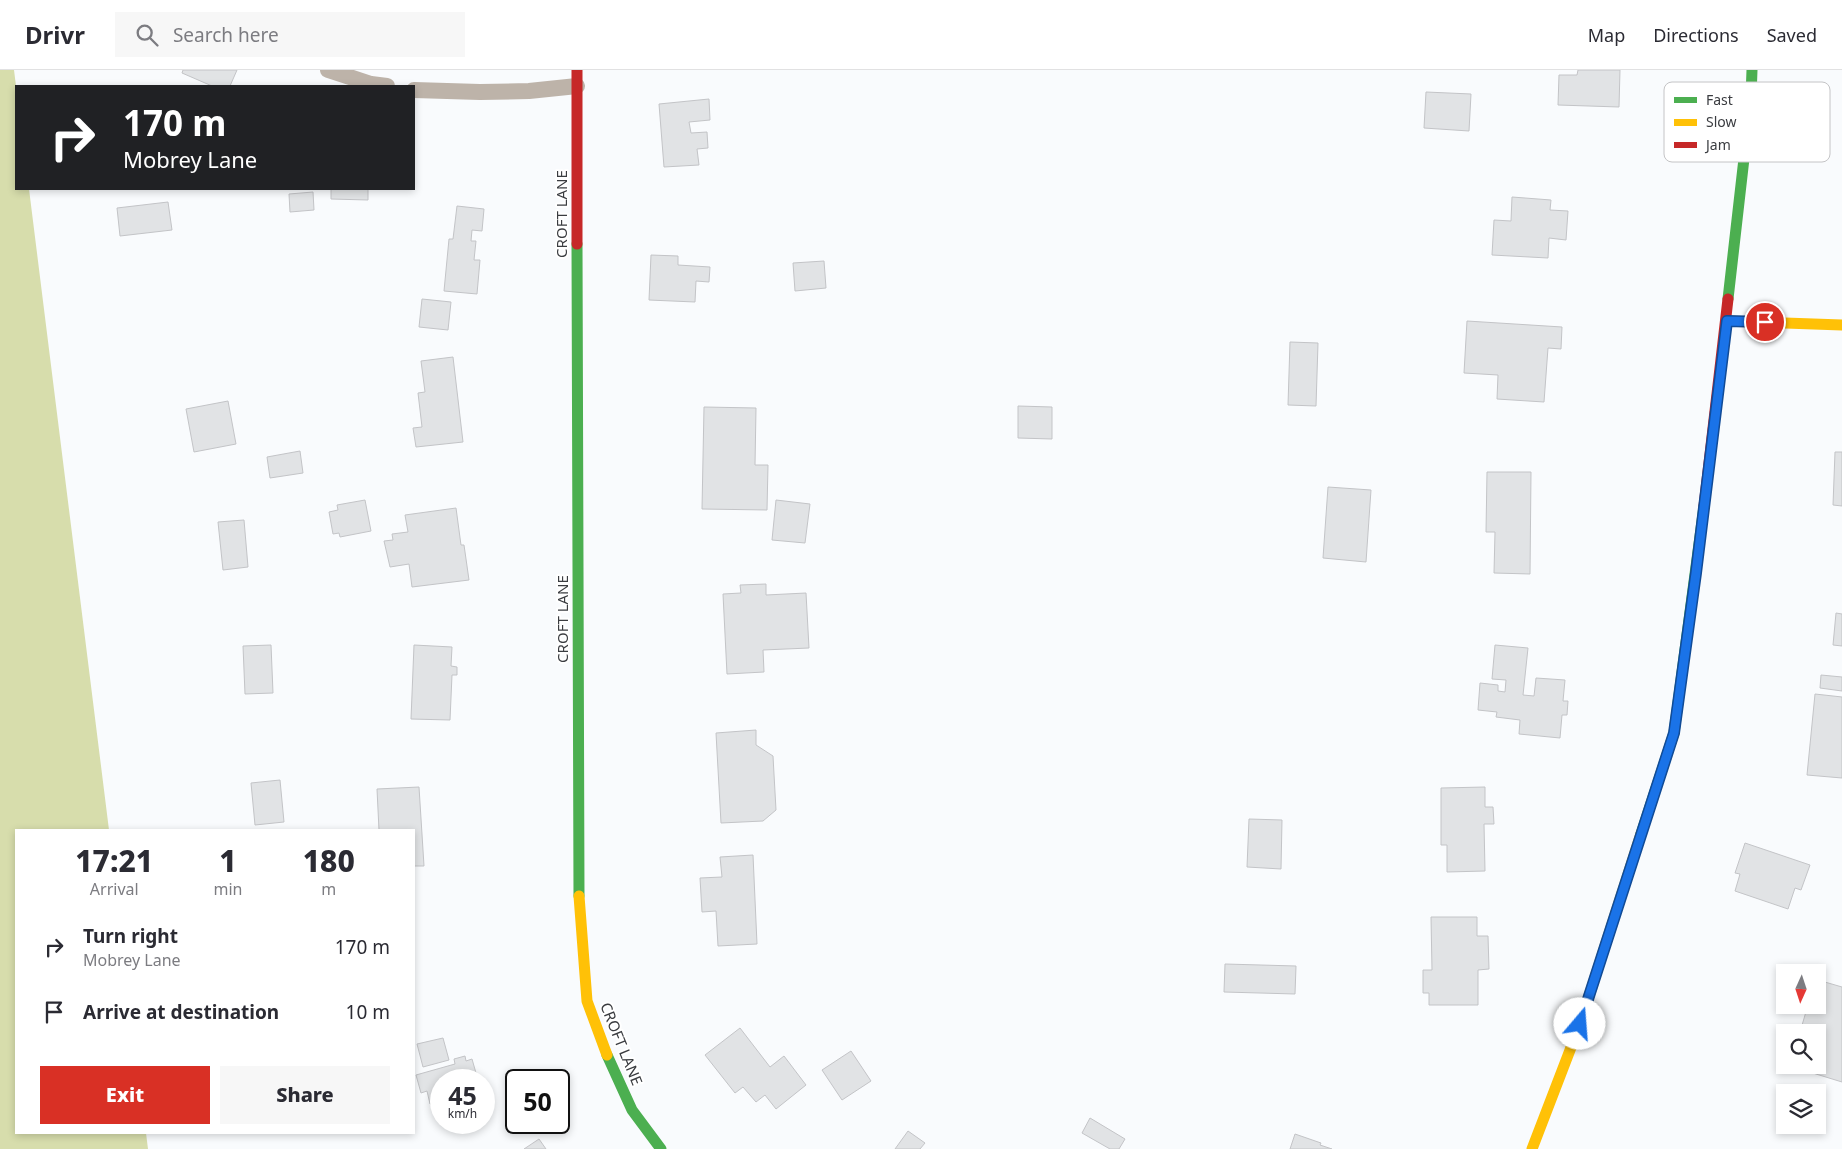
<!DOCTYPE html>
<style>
body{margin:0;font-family:"Noto Sans",sans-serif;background:#f7f7f7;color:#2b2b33;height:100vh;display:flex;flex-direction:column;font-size:19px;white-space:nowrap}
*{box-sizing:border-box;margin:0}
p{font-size:16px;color:#7c7c81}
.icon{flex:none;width:28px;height:28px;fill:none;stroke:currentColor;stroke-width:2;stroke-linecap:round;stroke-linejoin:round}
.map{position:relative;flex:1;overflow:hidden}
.side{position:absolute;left:15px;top:759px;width:400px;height:305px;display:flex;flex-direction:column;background:#fff;border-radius:0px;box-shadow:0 2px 8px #0003}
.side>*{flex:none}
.top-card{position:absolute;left:15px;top:15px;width:400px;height:105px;border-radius:0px;box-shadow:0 2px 8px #0003;background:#202124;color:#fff;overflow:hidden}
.needle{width:32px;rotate:183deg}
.tools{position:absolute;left:1776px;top:894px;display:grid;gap:10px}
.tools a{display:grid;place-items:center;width:50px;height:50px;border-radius:0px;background:#fff;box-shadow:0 2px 8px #0003;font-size:25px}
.speed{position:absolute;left:430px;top:999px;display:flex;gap:10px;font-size:25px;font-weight:700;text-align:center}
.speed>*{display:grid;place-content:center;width:65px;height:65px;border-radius:50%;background:#fff;box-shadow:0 2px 8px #0003;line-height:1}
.speed small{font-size:12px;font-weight:400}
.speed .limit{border:2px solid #111;border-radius:8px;background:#fff;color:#111}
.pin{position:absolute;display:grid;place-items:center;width:42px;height:42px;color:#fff;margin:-21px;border:2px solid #fff;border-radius:50%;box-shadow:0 1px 5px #0007}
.me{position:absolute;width:55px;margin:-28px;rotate:18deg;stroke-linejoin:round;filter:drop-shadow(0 0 4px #0008)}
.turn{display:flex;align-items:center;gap:18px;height:105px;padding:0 25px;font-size:22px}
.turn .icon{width:65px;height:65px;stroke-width:2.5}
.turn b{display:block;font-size:35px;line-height:42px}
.eta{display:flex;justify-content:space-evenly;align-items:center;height:85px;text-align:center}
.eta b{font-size:30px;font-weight:800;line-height:35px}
.action{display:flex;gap:10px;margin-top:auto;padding:10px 25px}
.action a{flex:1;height:58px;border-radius:0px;background:#d93025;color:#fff;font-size:20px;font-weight:800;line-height:58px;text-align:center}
.action a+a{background:#f7f7f7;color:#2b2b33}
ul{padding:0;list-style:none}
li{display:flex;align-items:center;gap:15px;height:65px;padding:0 25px}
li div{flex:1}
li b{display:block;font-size:19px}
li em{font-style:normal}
header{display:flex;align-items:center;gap:30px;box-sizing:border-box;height:70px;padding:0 25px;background:#fff;border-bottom:1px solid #e1e1e2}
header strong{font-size:24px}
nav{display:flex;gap:28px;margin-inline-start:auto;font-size:18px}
.search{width:350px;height:45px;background:#f7f7f7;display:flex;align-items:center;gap:12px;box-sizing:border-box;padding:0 18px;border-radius:0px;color:#7c7c81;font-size:19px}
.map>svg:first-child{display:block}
</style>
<header>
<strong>Drivr</strong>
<div class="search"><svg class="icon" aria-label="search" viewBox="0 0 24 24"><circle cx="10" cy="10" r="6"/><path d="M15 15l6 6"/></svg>Search here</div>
<nav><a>Map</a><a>Directions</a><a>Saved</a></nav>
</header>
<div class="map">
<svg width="1842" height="1079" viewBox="0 0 1842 1079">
<rect width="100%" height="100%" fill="#f9fbfd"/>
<path fill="#d7ddac" d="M 0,0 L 14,0 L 16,16 L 16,119 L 29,119 L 109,760 L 16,760 L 16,1062 L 146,1063 L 148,1079 L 0,1079 Z"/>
<g fill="#e1e3e5" stroke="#c3c4c7">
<path d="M 183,0 L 237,0 L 230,16 L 212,16 L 182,3 Z"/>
<path d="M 1578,0 L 1620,0 L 1619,37 L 1558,35 L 1559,5 L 1577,5 Z"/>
<path d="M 1426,22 L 1471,24 L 1469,61 L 1424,58 Z"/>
<path d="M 709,29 L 710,50 L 689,52 L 691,63 L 707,62 L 708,78 L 697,79 L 699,95 L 664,97 L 659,34 Z"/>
<path d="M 331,119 L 368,119 L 368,130 L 331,129 Z"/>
<path d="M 313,122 L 314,140 L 290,142 L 289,124 Z"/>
<path d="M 1512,127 L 1551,130 L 1550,140 L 1568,141 L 1566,170 L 1549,168 L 1548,188 L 1492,185 L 1494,150 L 1511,151 Z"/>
<path d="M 168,132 L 172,160 L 120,166 L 117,138 Z"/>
<path d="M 457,136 L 484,139 L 482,161 L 472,160 L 471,171 L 476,171 L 474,190 L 480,190 L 477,224 L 444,221 L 449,169 L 453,169 Z"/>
<path d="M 651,185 L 678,186 L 678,195 L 710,197 L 709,212 L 696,211 L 695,232 L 649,230 Z"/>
<path d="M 824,191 L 826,218 L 795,221 L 793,193 Z"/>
<path d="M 422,229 L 451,232 L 448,260 L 419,257 Z"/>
<path d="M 1467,251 L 1562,257 L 1561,279 L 1548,278 L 1544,332 L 1497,329 L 1498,305 L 1464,303 Z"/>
<path d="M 1290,272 L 1318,273 L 1316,336 L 1288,335 Z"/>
<path d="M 453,287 L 463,372 L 416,377 L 413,358 L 422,357 L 418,323 L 425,322 L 421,291 Z"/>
<path d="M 228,331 L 236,374 L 194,382 L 186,339 Z"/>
<path d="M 1018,336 L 1052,337 L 1052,369 L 1018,368 Z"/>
<path d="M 704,337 L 756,338 L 755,395 L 768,395 L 767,440 L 702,439 Z"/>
<path d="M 300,381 L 303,403 L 270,408 L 267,387 Z"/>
<path d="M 1835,382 L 1842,382 L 1842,436 L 1833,435 Z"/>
<path d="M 1487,402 L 1531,402 L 1530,504 L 1494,503 L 1495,462 L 1486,462 Z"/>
<path d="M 1328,417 L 1371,420 L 1366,492 L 1323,488 Z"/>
<path d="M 365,430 L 371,461 L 340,467 L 339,463 L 333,464 L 329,442 L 338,440 L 337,435 Z"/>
<path d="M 776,430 L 810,434 L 805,473 L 772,470 Z"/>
<path d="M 456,438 L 461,475 L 464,475 L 469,510 L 412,517 L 409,494 L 390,497 L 384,471 L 393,470 L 392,464 L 408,462 L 405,445 Z"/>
<path d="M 244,450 L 248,497 L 223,500 L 218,452 Z"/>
<path d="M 766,514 L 766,525 L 806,523 L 809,578 L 763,580 L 764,602 L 727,604 L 723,524 L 741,523 L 740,515 Z"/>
<path d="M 1836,543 L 1842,544 L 1842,576 L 1833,575 Z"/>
<path d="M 271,575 L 273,623 L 245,624 L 243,576 Z"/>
<path d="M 414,575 L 452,577 L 451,596 L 457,597 L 457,605 L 452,605 L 450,650 L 411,649 Z"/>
<path d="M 1495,575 L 1528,578 L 1523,625 L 1534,626 L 1536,608 L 1565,610 L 1563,631 L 1568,631 L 1567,645 L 1562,645 L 1560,668 L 1519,664 L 1520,650 L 1496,647 L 1497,642 L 1478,640 L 1480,613 L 1498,615 L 1498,621 L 1505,622 L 1506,610 L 1492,609 Z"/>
<path d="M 1821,605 L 1842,607 L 1842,621 L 1820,618 Z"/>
<path d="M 1815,624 L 1842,627 L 1842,708 L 1807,705 Z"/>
<path d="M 756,660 L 756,675 L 773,686 L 776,740 L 763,751 L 721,753 L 716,663 Z"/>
<path d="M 280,710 L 284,752 L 255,755 L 251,713 Z"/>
<path d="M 419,717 L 424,796 L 414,796 L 414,760 L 379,760 L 377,719 Z"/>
<path d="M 1485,717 L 1485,737 L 1493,737 L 1494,754 L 1484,754 L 1485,801 L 1447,802 L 1447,775 L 1441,775 L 1441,718 Z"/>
<path d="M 1249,749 L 1282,750 L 1281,799 L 1247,797 Z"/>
<path d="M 1745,773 L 1810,795 L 1801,820 L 1795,818 L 1788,839 L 1735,821 L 1740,804 L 1735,803 Z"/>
<path d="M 753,785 L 757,874 L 718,876 L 716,841 L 702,842 L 700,808 L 722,807 L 720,787 Z"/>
<path d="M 1431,847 L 1477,847 L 1477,866 L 1488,866 L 1489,899 L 1478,900 L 1478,935 L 1429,935 L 1429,923 L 1423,923 L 1423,900 L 1432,900 Z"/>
<path d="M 1225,894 L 1296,896 L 1295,924 L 1224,922 Z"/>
<path d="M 1818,910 L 1842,917 L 1842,1012 L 1790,996 L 1818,995 L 1818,962 L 1800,962 L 1808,935 L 1818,935 Z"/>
<path d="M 740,958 L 770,997 L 784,986 L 806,1015 L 776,1039 L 765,1025 L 756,1032 L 743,1017 L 735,1023 L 705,985 Z"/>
<path d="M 443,968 L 449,990 L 423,997 L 417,974 Z"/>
<path d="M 851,981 L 871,1011 L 842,1030 L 822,1000 Z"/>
<path d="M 465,986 L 466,991 L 472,989 L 478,1010 L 441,1010 L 441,1031 L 430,1034 L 427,1021 L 421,1023 L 416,1005 L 455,994 L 454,989 Z"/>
<path d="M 1090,1048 L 1125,1069 L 1119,1079 L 1110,1079 L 1082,1063 Z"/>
<path d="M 908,1061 L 925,1073 L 920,1079 L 895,1079 Z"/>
<path d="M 1295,1064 L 1321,1073 L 1320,1075 L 1332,1079 L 1290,1079 Z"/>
<path d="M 539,1069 L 546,1079 L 524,1079 Z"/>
</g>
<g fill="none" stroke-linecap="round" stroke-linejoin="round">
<g stroke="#bdb3a9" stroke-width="16">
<path d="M 328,0 L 371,14 L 387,16"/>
<path d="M 414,20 L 480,22 L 529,21 L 577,16"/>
</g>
<g stroke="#4caf50" stroke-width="11">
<path d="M 577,174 L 579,826"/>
<path d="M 1728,229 L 1751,27 L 1752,0"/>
<path d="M 1641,764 L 1674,663 L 1704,436"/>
<path d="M 607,985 L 632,1040 L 661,1079"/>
</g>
<g stroke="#ffc107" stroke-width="11">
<path d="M 1727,251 L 1842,255"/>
<path d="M 579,826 L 587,931 L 607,985"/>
<path d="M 1532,1079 L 1580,954 L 1641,764"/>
</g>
<g stroke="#c62828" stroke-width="11">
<path d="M 577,0 L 577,174"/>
<path d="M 1704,436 L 1728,229"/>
</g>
</g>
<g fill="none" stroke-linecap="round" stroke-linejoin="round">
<defs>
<path id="route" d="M 1580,954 L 1674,663 L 1696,503 L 1727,251 L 1765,252"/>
</defs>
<use href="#route" stroke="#114b97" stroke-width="12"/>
<use href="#route" stroke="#1a73e8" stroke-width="9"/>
</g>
<g text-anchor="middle" stroke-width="4" stroke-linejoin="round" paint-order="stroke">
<g font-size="15" fill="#3a3c40" stroke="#fff">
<text transform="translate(562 144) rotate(-90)" y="5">CROFT LANE</text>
<text transform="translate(563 549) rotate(-90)" y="5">CROFT LANE</text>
<text transform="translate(621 974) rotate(68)" y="5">CROFT LANE</text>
</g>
</g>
<rect x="1664" y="12" width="166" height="80" rx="8" fill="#fff" stroke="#c4c4c6" stroke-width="1"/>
<rect x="1674" y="27" width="23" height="6" fill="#4caf50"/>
<rect x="1674" y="49" width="23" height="7" fill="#ffc107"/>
<rect x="1674" y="72" width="23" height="6" fill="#c62828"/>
<g font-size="14" fill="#3a3c40">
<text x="1706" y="35">Fast</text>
<text x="1706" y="57">Slow</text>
<text x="1706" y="80">Jam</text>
</g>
</svg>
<div class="tools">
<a><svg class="needle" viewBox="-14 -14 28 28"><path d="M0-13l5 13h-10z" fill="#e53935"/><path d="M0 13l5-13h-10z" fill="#7c7c81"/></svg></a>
<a><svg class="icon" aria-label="search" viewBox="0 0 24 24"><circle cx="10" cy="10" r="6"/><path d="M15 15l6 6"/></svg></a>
<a><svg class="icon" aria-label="layers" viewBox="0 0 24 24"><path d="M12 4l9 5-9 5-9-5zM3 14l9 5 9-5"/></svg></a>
</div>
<div class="speed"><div>45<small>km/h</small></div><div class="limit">50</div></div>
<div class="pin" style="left:1765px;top:252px;background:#d93025"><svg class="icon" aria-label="arrive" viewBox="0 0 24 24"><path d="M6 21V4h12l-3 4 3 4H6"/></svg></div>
<svg class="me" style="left:1580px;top:954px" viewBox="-20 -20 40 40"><circle r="19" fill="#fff"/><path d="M0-13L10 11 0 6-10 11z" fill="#1a73e8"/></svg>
<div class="top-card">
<div class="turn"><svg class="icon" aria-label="right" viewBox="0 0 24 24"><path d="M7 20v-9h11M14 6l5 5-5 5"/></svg><div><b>170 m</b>Mobrey Lane</div></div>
</div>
<section class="side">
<div class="eta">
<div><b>17:21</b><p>Arrival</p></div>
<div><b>1</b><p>min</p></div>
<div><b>180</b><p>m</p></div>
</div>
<ul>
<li><svg class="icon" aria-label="right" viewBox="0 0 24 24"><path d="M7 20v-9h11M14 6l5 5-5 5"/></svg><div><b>Turn right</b><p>Mobrey Lane</p></div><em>170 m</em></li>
<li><svg class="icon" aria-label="arrive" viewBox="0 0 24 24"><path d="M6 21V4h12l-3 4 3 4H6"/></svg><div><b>Arrive at destination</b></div><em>10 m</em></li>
</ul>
<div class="action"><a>Exit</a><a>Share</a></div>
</section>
</div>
